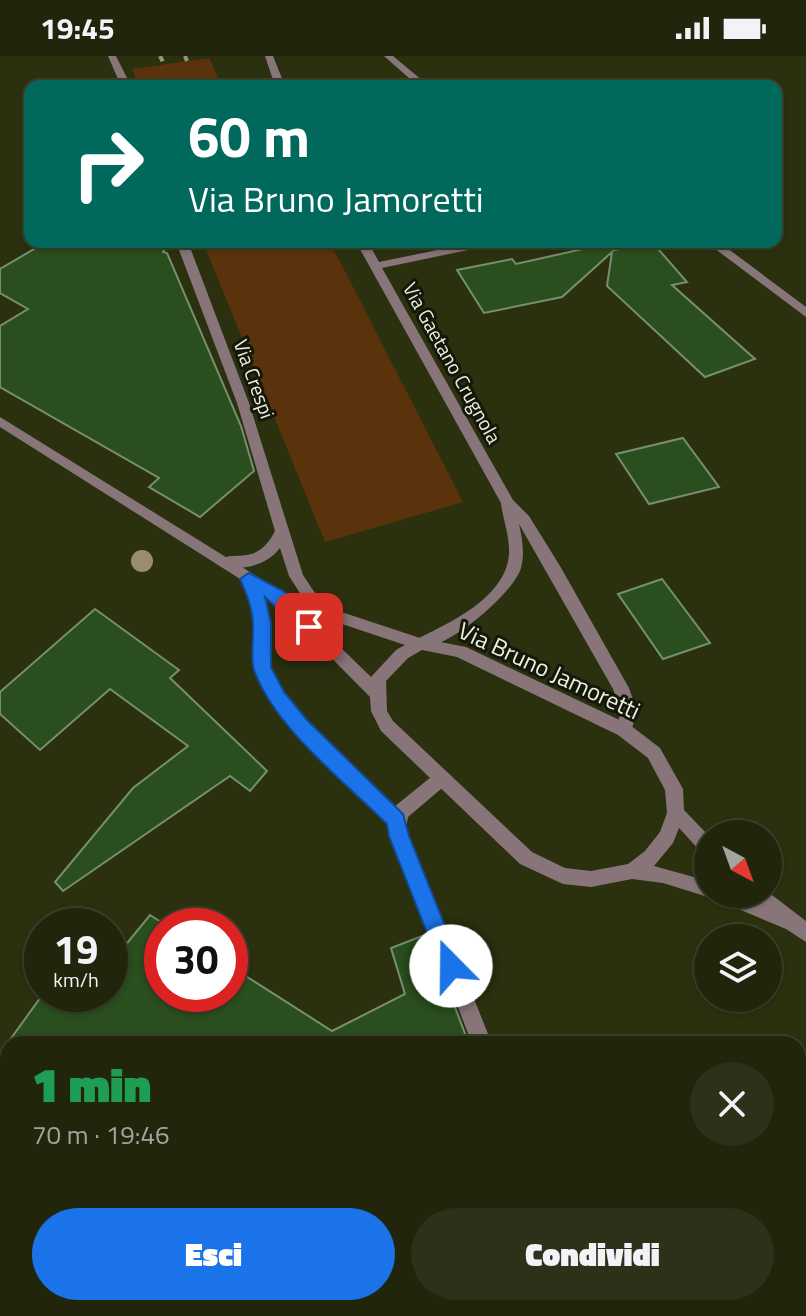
<!DOCTYPE html>
<html lang="it">
<meta charset="utf-8">
<style>
body{margin:0;font-family:"Titillium Web",sans-serif;background:#2d3119;color:#f1f3f6;height:100vh;display:flex;flex-direction:column;font-size:30px;white-space:nowrap}
*{box-sizing:border-box;margin:0}
p{font-size:26px;color:#a2a59d}
.icon{flex:none;width:44px;height:44px;fill:none;stroke:currentColor;stroke-width:2;stroke-linecap:round;stroke-linejoin:round}
.map{position:relative;flex:1;overflow:hidden}
.panel{position:absolute;left:0px;top:980px;width:806px;height:280px;display:flex;flex-direction:column;background:#20250b;border-radius:24px 24px 0 0;box-shadow:0 2px 6px #0004,0 0 0 2px #3d422c}
.panel>*{flex:none}
.guide{position:absolute;left:24px;top:24px;width:758px;height:168px;border-radius:16px;box-shadow:0 2px 6px #0004,0 0 0 2px #3d422c;background:#00695c;color:#fff;overflow:hidden}
.needle{width:52px;rotate:139deg}
.tools{position:absolute;left:694px;top:764px;display:grid;gap:16px}
.tools a{display:grid;place-items:center;width:88px;height:88px;border-radius:50%;background:#20250b;box-shadow:0 2px 6px #0004,0 0 0 2px #3d422c;font-size:40px}
.speed{position:absolute;left:24px;top:852px;display:flex;gap:16px;font-size:40px;font-weight:700;text-align:center}
.speed>*{display:grid;place-content:center;width:104px;height:104px;border-radius:50%;background:#20250b;box-shadow:0 2px 6px #0004,0 0 0 2px #3d422c;line-height:1}
.speed small{font-size:20px;font-weight:400}
.speed .limit{border:12px solid #d22;background:#fff;color:#111}
.pin{position:absolute;display:grid;place-items:center;width:68px;height:68px;color:#fff;margin:-34px;border-radius:16px;box-shadow:0 4px 12px #0006}
.me{position:absolute;width:88px;margin:-44px;rotate:338deg;stroke-linejoin:round;filter:drop-shadow(0 0 6px #0008)}
.turn{display:flex;align-items:center;gap:28px;height:168px;padding:0 32px;font-size:36px}
.turn .icon{width:104px;height:104px;stroke-width:2.5}
.turn b{display:block;font-size:56px;line-height:68px}
.round{display:grid;place-items:center;flex:none;width:84px;height:84px;border-radius:42px;background:#2d3119}
.overview{display:flex;align-items:center;justify-content:space-between;height:136px;padding:0 32px}
h1{font-size:48px;font-weight:800;line-height:60px;color:#1e9e55}
.cta{display:flex;gap:16px;margin-top:auto;padding:16px 32px}
.cta a{flex:1;height:92px;border-radius:48px;background:#1a73e8;color:#fff;font-size:32px;font-weight:800;line-height:92px;text-align:center}
.cta a+a{background:#2d3119;color:#f1f3f6}
.status{display:flex;justify-content:space-between;align-items:center;height:56px;padding:0 40px;background:#20250b;direction:ltr}
.status svg{height:22px;fill:currentColor}
.map>svg:first-child{display:block}
</style>
<div class="status"><b>19:45</b><svg viewBox="0 0 49 12"><path d="M0 12V9h3v3zM5 12V6h3v6zM10 12V3h3v9zM15 12V0h3v12zM26 1h20v11H26zM47 4h2v5h-2z"/></svg></div>
<div class="map">
<svg width="806" height="1260" viewBox="0 0 806 1260">
<rect width="100%" height="100%" fill="#2b310f"/>
<g fill="#5a320c">
<path d="M 209,2 L 222,30 L 139,30 L 132,13 Z"/>
<path d="M 203,186 L 330,186 L 463,446 L 325,486 Z"/>
</g>
<g fill="#2a4e1e" stroke="#778f6f" stroke-width="2">
<path d="M 46,186 L 170,186 L 163,196 L 167,197 L 241,370 L 254,415 L 200,461 L 149,431 L 159,422 L 0,331 L 0,270 L 28,253 L 0,237 L 0,213 Z"/>
<path d="M 614,186 L 624,186 L 615,194 L 652,186 L 687,226 L 672,229 L 755,303 L 705,321 L 607,230 L 612,196 L 562,241 L 484,257 L 457,214 L 512,203 L 516,208 Z"/>
<path d="M 683,382 L 719,431 L 649,448 L 616,398 Z"/>
<path d="M 662,523 L 710,587 L 663,603 L 618,538 Z"/>
<path d="M 95,553 L 179,614 L 170,622 L 267,715 L 250,735 L 230,720 L 63,835 L 55,826 L 133,732 L 188,690 L 110,633 L 40,694 L 0,658 L 0,636 Z"/>
<path d="M 150,859 L 167,870 L 162,870 L 162,938 L 230,938 L 230,910 L 332,975 L 405,938 L 391,892 L 427,878 L 469,988 L 7,988 L 43,938 L 110,938 L 110,908 Z"/>
</g>
<g fill="none" stroke-linecap="round" stroke-linejoin="round">
<g fill="#87757a" fill-rule="evenodd">
<path d="M 108,0 L 116,0 L 131,30 L 121,30 Z"/>
<path d="M 265,0 L 273,0 L 285,30 L 275,30 Z"/>
<path d="M 384,0 L 393,0 L 429,30 L 418,30 Z"/>
<path d="M 176,186 L 188,186 L 249,347 L 303,519 L 325,552 L 322,556 L 312,556 L 289,520 L 280,492 C 266,510 245,513 223,512 L 216,507 C 232,490 255,514 275,475 L 237,347 Z"/>
<path d="M 356,186 L 368,186 L 379,206 L 476,186 L 498,186 L 492,189 L 382,212 L 513,444 L 529,460 L 560,510 L 629,632 L 637,655 L 630,679 L 624,681 L 618,679 L 616,674 L 621,655 L 613,633 L 519,468 C 522,482 525,497 521,512 C 513,539 441,599 415,592 L 412,588 L 415,584 C 449,567 506,542 509,498 C 510,481 503,464 501,447 Z"/>
<path d="M 706,186 L 719,186 L 806,251 L 806,261 Z"/>
<path d="M 249,517 C 279,529 262,592 272,615 C 294,670 352,711 394,751 L 436,717 L 442,715 L 448,717 L 451,722 L 448,727 L 408,761 L 406,772 L 492,988 L 472,988 L 389,769 L 296,678 L 264,633 L 254,608 L 254,558 L 242,523 Z"/>
<path d="M 576,1252 L 598,1252 L 602,1260 L 578,1260 Z"/>
</g>
<path fill="#87757a" fill-rule="evenodd" d="M 0,361 L 284,537 L 420,582 L 466,591 L 630,669 L 660,692 L 683,733 L 684,754 L 708,779 L 708,799 L 702,797 L 679,772 L 673,787 L 654,810 L 708,825 L 708,838 L 749,840 L 748,838 L 768,838 L 768,836 L 806,865 L 806,886 L 786,873 L 717,844 L 714,839 L 708,841 L 663,827 L 632,823 L 591,831 L 563,828 L 520,808 L 381,675 L 371,655 L 370,641 L 275,545 L 0,371 ZM 303,555 L 405,589 L 396,594 L 371,621 ZM 422,594 L 457,601 L 618,679 L 648,702 L 665,734 L 667,757 L 660,776 L 645,795 L 628,808 L 591,815 L 565,812 L 532,796 L 393,665 L 387,655 L 386,625 L 408,602 Z"/>
<g stroke="#92987d" stroke-width="4" stroke-dasharray="6 6" stroke-linecap="butt">
<path d="M 160,0 L 164,8"/>
<path d="M 185,0 L 187,5"/>
</g>
</g>
<circle fill="#9b8c70" cx="142" cy="505" r="11"/>
<path fill="#1a73e8" stroke="#114b97" stroke-width="2" d="M 249,517 L 285,536 L 317,571 L 315,576 L 302,576 L 265,541 L 271,567 L 271,611 L 284,636 L 307,664 L 403,758 L 409,780 L 461,910 L 458,917 L 451,920 L 443,917 L 389,780 L 387,768 C 344,725 275,672 254,614 C 250,601 254,584 253,570 C 253,554 247,538 240,523 Z"/>
<g text-anchor="middle" stroke-width="6" stroke-linejoin="round" paint-order="stroke">
<g font-size="20" fill="#ebf0dc" stroke="#141709">
<text transform="translate(452 307) rotate(61)" y="7">Via Gaetano Crugnola</text>
<text transform="translate(254 323) rotate(70)" y="7">Via Crespi</text>
</g>
<g font-size="24" fill="#ebf0dc" stroke="#141709">
<text transform="translate(549 615) rotate(25)" y="8">Via Bruno Jamoretti</text>
</g>
</g>
</svg>
<div class="tools">
<a><svg class="needle" viewBox="-14 -14 28 28"><path d="M0-13l5 13h-10z" fill="#e53935"/><path d="M0 13l5-13h-10z" fill="#a2a59d"/></svg></a>
<a><svg class="icon" aria-label="layers" viewBox="0 0 24 24"><path d="M12 4l9 5-9 5-9-5zM3 14l9 5 9-5"/></svg></a>
</div>
<div class="speed"><div>19<small>km/h</small></div><div class="limit">30</div></div>
<div class="pin" style="left:309px;top:571px;background:#d93025"><svg class="icon" aria-label="arrive" viewBox="0 0 24 24"><path d="M6 21V4h12l-3 4 3 4H6"/></svg></div>
<svg class="me" style="left:451px;top:910px" viewBox="-20 -20 40 40"><circle r="19" fill="#fff"/><path d="M0-13L10 11 0 6-10 11z" fill="#1a73e8"/></svg>
<div class="guide">
<div class="turn"><svg class="icon" aria-label="right" viewBox="0 0 24 24"><path d="M7 20v-9h11M14 6l5 5-5 5"/></svg><div><b>60 m</b>Via Bruno Jamoretti</div></div>
</div>
<section class="panel">
<div class="overview"><div><h1>1 min</h1><p>70 m · 19:46</p></div><a class="round"><svg class="icon" aria-label="close" viewBox="0 0 24 24"><path d="M6 6l12 12M18 6L6 18"/></svg></a></div>
<div class="cta"><a>Esci</a><a>Condividi</a></div>
</section>
</div>
